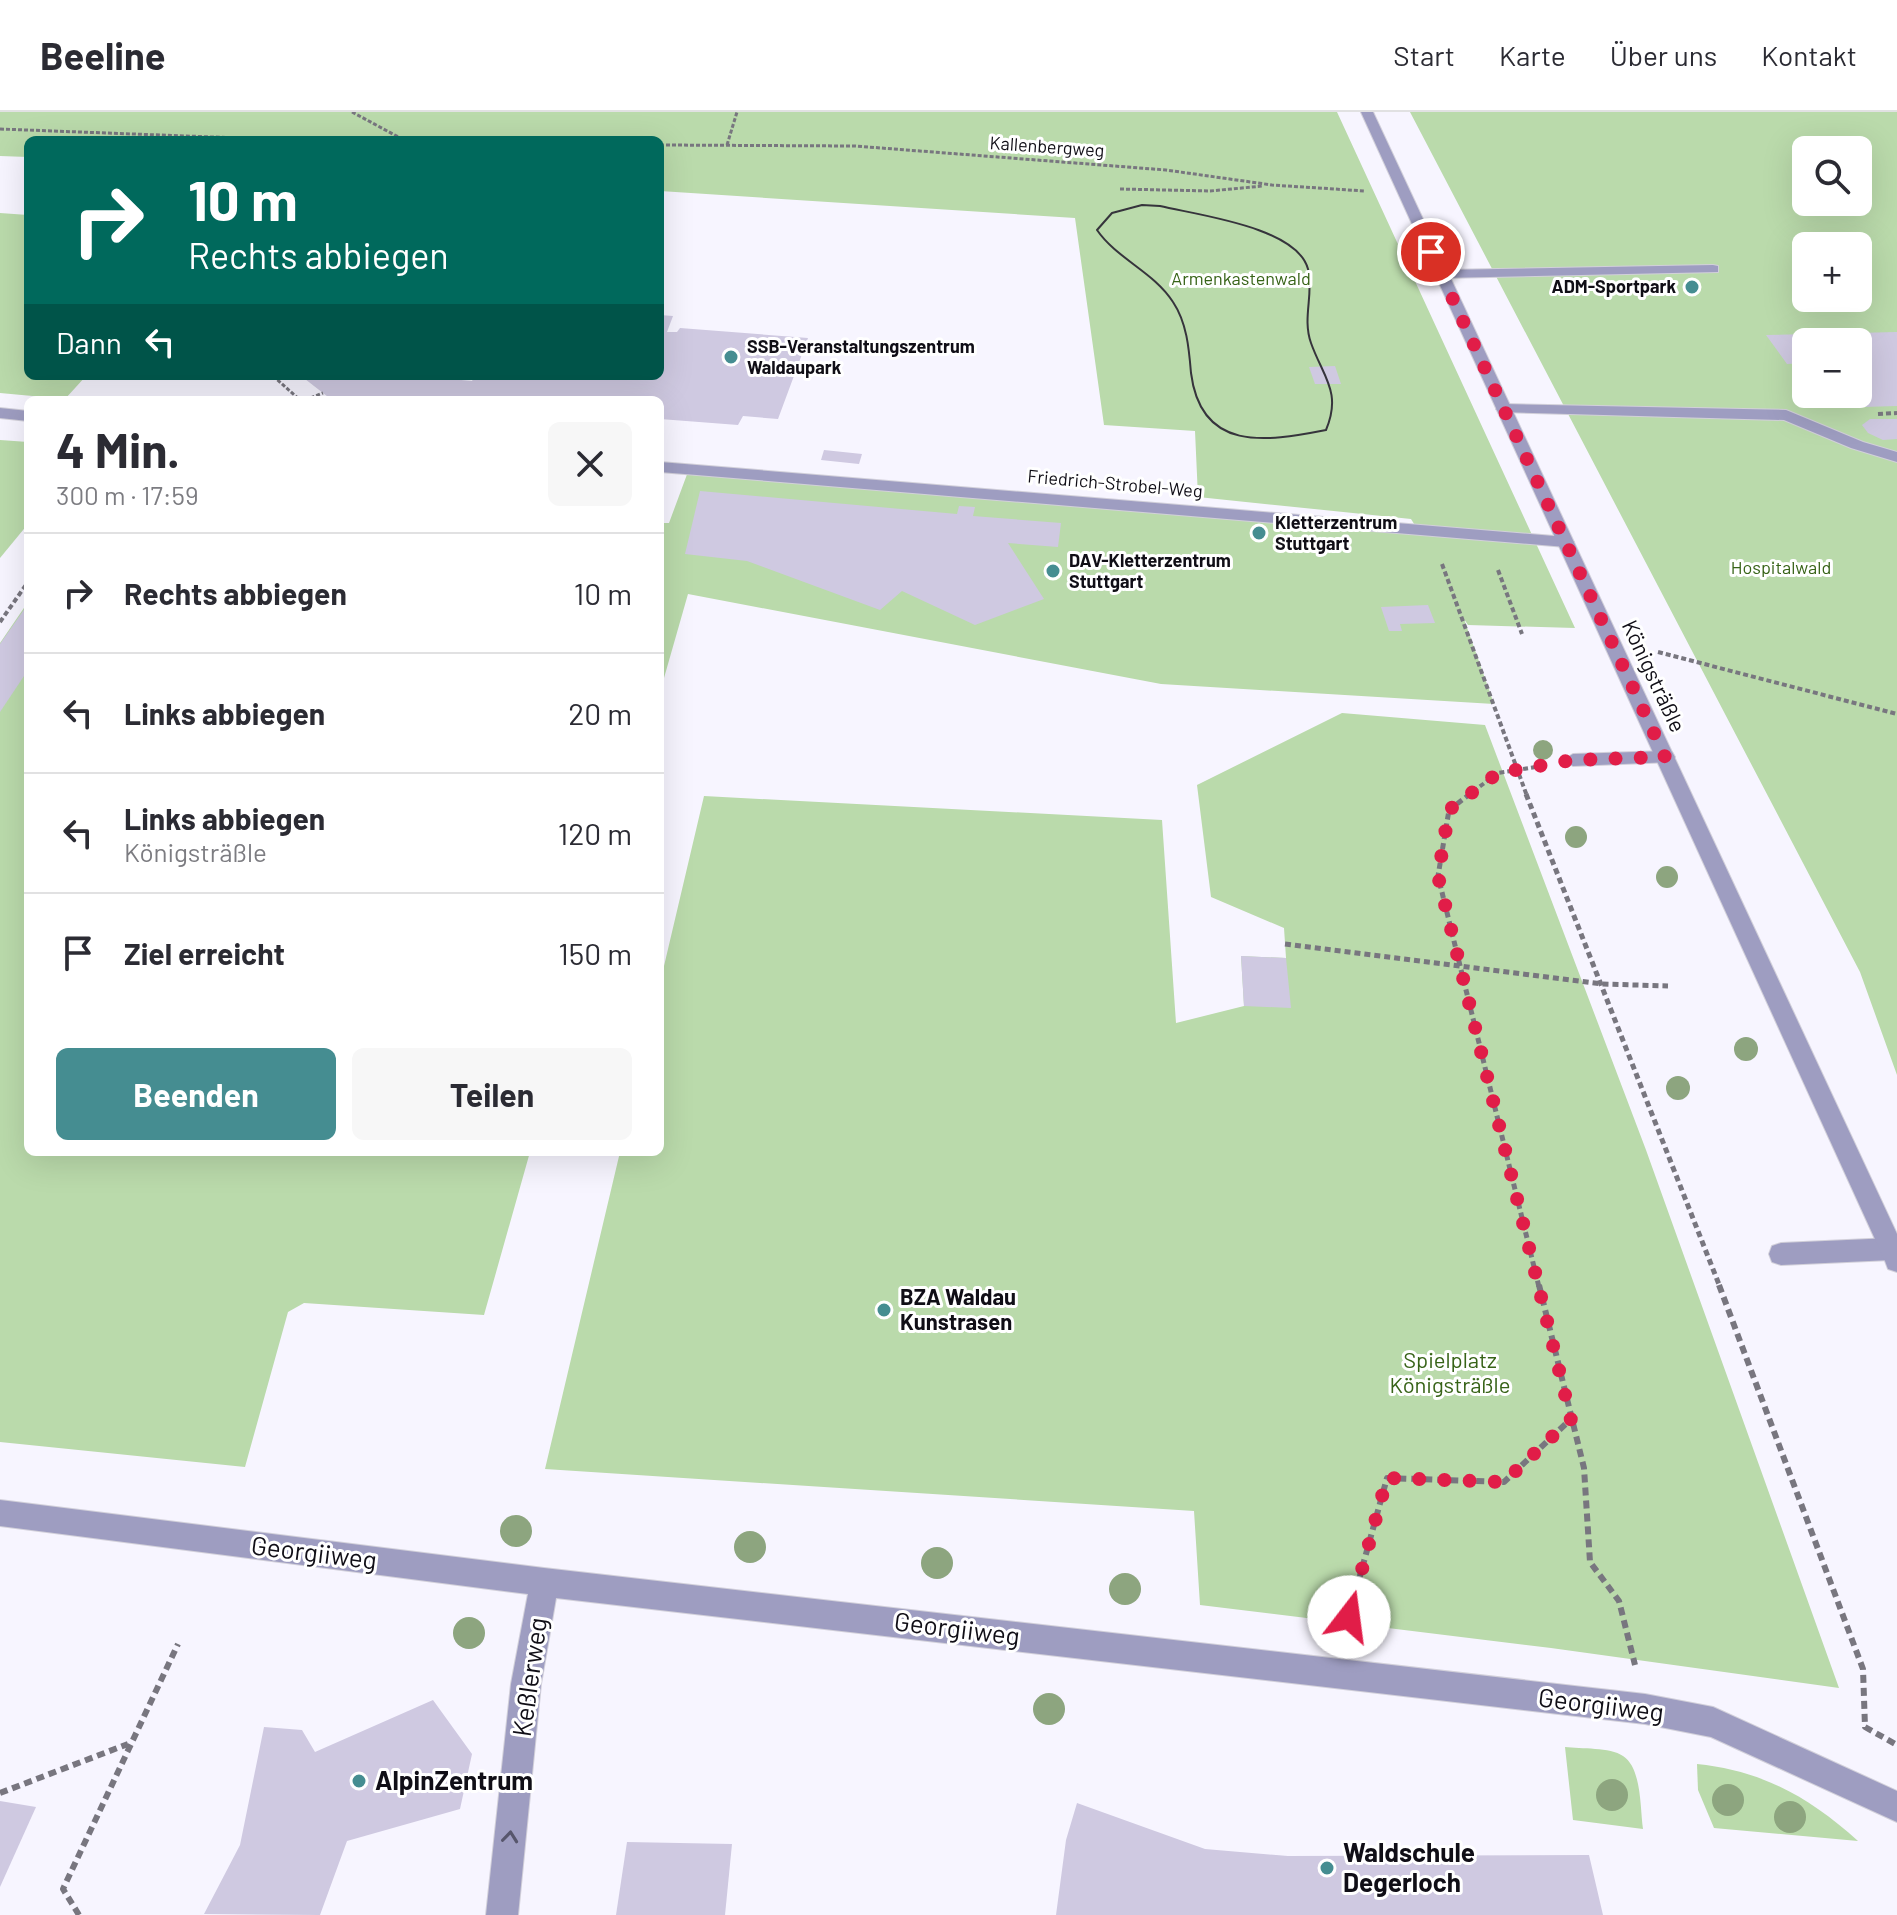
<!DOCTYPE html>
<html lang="de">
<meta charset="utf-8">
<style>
body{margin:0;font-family:Barlow,sans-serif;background:#f7f7f7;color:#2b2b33;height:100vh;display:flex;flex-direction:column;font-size:30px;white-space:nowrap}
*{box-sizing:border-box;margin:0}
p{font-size:26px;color:#7c7c81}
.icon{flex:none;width:44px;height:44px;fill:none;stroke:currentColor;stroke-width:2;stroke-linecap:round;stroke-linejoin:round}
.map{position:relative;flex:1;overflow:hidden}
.drawer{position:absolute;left:24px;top:284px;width:640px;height:760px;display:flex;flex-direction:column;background:#fff;border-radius:12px;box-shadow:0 8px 32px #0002}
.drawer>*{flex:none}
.guide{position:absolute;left:24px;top:24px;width:640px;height:244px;border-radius:12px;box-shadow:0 8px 32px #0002;background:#00695c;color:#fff;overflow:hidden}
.fabs{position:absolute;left:1792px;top:24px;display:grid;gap:16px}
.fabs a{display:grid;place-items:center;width:80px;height:80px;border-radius:12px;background:#fff;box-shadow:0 8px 32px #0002;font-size:40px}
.pin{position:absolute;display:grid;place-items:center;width:68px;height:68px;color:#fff;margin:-34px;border:4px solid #fff;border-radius:50%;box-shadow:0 2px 8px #0007}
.me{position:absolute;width:88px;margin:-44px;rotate:15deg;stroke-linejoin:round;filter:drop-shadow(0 0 6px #0008)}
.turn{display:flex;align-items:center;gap:28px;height:168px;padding:0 32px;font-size:36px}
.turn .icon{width:104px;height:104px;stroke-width:2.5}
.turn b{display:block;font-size:56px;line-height:68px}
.then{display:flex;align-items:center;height:76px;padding:0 32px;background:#0003;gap:16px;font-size:30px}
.round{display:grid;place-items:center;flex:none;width:84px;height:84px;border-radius:12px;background:#f7f7f7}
.overview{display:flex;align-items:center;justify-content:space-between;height:136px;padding:0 32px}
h1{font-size:48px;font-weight:700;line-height:60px}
.button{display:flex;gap:16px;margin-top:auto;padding:16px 32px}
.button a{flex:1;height:92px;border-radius:12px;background:#458d91;color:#fff;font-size:32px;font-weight:700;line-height:92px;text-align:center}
.button a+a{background:#f7f7f7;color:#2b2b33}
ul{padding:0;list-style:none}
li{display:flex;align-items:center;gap:24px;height:120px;padding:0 32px;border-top:2px solid #e1e1e2}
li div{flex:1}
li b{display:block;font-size:30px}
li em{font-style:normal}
header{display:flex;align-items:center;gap:48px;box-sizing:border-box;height:112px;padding:0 40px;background:#fff;border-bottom:2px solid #e1e1e2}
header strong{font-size:38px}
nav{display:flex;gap:44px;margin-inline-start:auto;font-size:28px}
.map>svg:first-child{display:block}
</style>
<header>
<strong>Beeline</strong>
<nav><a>Start</a><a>Karte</a><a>Über uns</a><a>Kontakt</a></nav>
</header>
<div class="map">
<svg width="1897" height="1803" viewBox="0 0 1897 1803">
<rect width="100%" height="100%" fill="#f7f5ff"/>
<g fill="#badaab" fill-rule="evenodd">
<path d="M 0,0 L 1337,0 L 1575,516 L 1468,513 L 1464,507 L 1494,592 L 1161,572 L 688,482 L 660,580 L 660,411 L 669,411 L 689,357 L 1416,415 L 1411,407 L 1198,385 L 1195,319 L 1104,313 L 1075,106 L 660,79 L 660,28 L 28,28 L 28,45 L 0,44 Z"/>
<path d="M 1410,0 L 1897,0 L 1897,963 L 1860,860 ZM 1806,38 L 1858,38 L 1858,90 L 1806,90 ZM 1806,134 L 1858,134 L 1858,186 L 1806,186 ZM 1806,230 L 1858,230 L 1858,282 L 1806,282 Z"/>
<path d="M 0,101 L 28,103 L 28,264 L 86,264 L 65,287 L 0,281 Z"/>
<path d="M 0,328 L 28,330 L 28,412 L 0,446 Z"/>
<path d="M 28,490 L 28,1040 L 530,1040 L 484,1203 L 304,1191 L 288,1200 L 245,1355 L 0,1330 L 0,531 Z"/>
<path d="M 1342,601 L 1485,613 L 1646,1038 L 1839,1576 L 1551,1536 L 1200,1493 L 1194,1399 L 545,1357 L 620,1040 L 660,1040 L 660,871 L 704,684 L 1162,708 L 1176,911 L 1244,894 L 1241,844 L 1286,846 L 1284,816 L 1211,785 L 1197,673 Z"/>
<path d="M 1565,1635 C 1581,1637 1610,1635 1623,1644 C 1642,1656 1640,1697 1643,1717 L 1573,1708 Z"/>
<path d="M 1697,1652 C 1763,1659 1809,1685 1858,1729 L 1714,1716 L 1698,1678 Z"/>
</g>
<g fill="#cfc9e1">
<path d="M 660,203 L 673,204 L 667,220 L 677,220 L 680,216 L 808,226 L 778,307 L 743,304 L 738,313 L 660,307 L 660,288 L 332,288 L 305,267 L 307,264 L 418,264 L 472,269 L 475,264 L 660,264 Z"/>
<path d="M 1897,220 L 1897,294 L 1863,295 L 1854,282 L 1858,282 L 1858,230 L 1806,230 L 1806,251 L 1787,252 L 1766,223 Z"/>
<path d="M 1335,254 L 1341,272 L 1315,272 L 1309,255 Z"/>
<path d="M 1870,307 L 1897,307 L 1897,327 L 1883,328 L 1868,321 L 1862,313 Z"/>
<path d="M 824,338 L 862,342 L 859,352 L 821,348 Z"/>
<path d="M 700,379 L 957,402 L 959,394 L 975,395 L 973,404 L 1061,411 L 1058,435 L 1008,431 L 1044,487 L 975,513 L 902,479 L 880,498 L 747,449 L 685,442 Z"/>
<path d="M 28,492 L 28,558 L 0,600 L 0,532 Z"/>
<path d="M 1428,493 L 1435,511 L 1400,512 L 1402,519 L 1389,519 L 1381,495 Z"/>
<path d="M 1241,844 L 1286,846 L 1291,896 L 1244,894 Z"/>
<path d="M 433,1588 L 472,1642 L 460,1697 L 347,1729 L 320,1803 L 204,1802 L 240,1733 L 264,1615 L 302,1618 L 315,1640 Z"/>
<path d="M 0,1689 L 36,1695 L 0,1775 Z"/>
<path d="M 1077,1691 L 1205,1737 L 1288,1744 L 1589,1743 L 1603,1803 L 1056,1803 L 1066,1728 Z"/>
<path d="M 627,1730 L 732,1732 L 725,1803 L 616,1803 Z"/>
</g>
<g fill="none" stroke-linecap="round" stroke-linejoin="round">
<defs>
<g id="service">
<path d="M 1713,153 L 1718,154 L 1718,160 L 1441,166 L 1434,162 L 1441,158 Z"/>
<path d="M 1504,292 L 1786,298 L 1863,330 L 1897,340 L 1897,350 L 1851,336 L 1784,308 L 1499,300 L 1496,297 Z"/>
<path d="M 0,296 L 28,299 L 28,309 L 0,306 Z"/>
<path d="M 660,350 L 1566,425 L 1574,430 L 1566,435 L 660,360 Z"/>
<path d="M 1665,639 L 1672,640 L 1675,645 L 1672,650 L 1573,654 L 1563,648 L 1573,642 Z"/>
<path d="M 1891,1126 L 1897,1128 L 1897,1146 L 1891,1148 L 1781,1153 L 1772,1150 L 1769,1142 L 1772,1134 L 1781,1131 Z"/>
</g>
<g id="minor">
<path d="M 1361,0 L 1373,0 L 1897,1122 L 1897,1160 L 1888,1157 L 1885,1149 Z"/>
<path d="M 0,1388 L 544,1456 L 1645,1582 L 1713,1595 L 1897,1679 L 1897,1710 L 1711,1625 L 1645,1612 L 556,1486 L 541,1572 L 518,1803 L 486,1803 L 511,1572 L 528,1482 L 0,1414 Z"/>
</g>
</defs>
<use href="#service" stroke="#d2d0da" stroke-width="2"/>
<use href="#minor" stroke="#d2d0da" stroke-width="2"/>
<g stroke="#78767f" stroke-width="3" stroke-dasharray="4 2" stroke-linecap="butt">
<path d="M 352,0 L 404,28"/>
<path d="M 0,17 L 293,28"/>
<path d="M 660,33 L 855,34 L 1166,58 L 1272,73 L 1365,79"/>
<path d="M 727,33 L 737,0"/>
<path d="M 1120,77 L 1210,79 L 1263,74"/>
<path d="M 273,264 L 300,288"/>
<path d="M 305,288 L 323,281"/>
</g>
<g stroke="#78767f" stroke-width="4" stroke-dasharray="5 3" stroke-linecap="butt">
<path d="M 1878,302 L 1897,301"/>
<path d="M 1442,452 L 1527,684"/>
<path d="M 1498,458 L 1522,522"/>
<path d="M 0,510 L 28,470"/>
<path d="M 1658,540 L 1897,602"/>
<path d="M 1467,684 L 1498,661 L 1536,655"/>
</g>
<g stroke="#78767f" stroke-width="5" stroke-dasharray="6 4" stroke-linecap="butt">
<path d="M 1470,682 L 1449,698 L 1438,764 L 1539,1175"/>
<path d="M 1526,682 L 1720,1175"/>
<path d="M 1285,832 L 1602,872 L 1668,874"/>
</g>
<g stroke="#78767f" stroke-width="6" stroke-dasharray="8 5" stroke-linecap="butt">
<path d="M 1539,1173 L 1584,1356 L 1590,1450 L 1619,1489 L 1635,1553"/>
<path d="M 1719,1173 L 1863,1557 L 1865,1615 L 1897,1633"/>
<path d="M 1345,1518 L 1387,1366 L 1504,1370 L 1571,1307"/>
<path d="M 0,1681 L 128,1632"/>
<path d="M 79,1803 L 63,1777 L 178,1532"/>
</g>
<use href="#service" fill="#9e9dc1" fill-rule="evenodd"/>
<use href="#minor" fill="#9e9dc1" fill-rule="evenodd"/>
<path stroke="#36343c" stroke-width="2" d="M 1142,93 L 1160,94 C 1197,103 1297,115 1308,157 C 1314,182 1302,206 1311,231 C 1323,265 1342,280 1326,318 C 1265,330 1201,340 1191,261 C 1189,237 1187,211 1173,190 C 1154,160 1117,147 1097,118 L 1112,101 Z"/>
</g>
<g fill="#8da57f">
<circle cx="1543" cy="638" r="10"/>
<circle cx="1576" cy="725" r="11"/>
<circle cx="1667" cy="765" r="11"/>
<circle cx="1746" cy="937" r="12"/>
<circle cx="1678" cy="976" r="12"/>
<circle cx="516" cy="1419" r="16"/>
<circle cx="750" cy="1435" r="16"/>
<circle cx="937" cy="1451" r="16"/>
<circle cx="1125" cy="1477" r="16"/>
<circle cx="469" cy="1521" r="16"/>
<circle cx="1049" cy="1597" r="16"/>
<circle cx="1612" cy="1683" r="16"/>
<circle cx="1728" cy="1688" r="16"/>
<circle cx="1790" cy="1705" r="16"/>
</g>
<defs><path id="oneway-chevron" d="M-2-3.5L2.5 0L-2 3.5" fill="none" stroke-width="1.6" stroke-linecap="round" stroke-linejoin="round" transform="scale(2)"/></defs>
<use stroke="#57566c" href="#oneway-chevron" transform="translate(510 1725) rotate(-84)"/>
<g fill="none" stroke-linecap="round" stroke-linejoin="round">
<path stroke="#e11d48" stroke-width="14" stroke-dasharray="0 25.2" d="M 1349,1505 L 1387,1366 L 1504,1370 L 1571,1307 L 1438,764 L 1449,698 L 1498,661 L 1573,648 L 1665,645 L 1431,140"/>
</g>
<g fill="#458d91" stroke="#fff" stroke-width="3">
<circle cx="1692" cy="175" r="8"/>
<circle cx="731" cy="245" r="8"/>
<circle cx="1259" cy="421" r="8"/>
<circle cx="1053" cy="459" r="8"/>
<circle cx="884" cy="1198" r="8"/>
<circle cx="359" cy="1669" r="8"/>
<circle cx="1327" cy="1756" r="8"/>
</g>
<g text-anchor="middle" stroke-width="6" stroke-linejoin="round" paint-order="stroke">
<g font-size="18" fill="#100e16" stroke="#fff">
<text transform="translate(1047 35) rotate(4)" y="6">Kallenbergweg</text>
<text transform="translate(1115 372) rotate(5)" y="6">Friedrich-Strobel-Weg</text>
</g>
<g font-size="18" fill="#376317" stroke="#fff">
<text x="1241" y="173">Armenkastenwald</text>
<text x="1781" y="462">Hospitalwald</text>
</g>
<g font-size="18" font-weight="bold" fill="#100e16" stroke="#fff" text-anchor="start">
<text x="1676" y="181" text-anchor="end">ADM-Sportpark</text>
<text x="747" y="241">SSB-Veranstaltungszentrum<tspan x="747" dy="21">Waldaupark</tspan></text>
<text x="1275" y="417">Kletterzentrum<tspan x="1275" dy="21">Stuttgart</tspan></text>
<text x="1069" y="455">DAV-Kletterzentrum<tspan x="1069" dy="21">Stuttgart</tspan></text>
</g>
<g font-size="22" fill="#100e16" stroke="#fff">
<text transform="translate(1654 564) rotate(65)" y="8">Königsträßle</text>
</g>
<g font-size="22" font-weight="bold" fill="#100e16" stroke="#fff" text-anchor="start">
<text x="900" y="1193">BZA Waldau<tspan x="900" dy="25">Kunstrasen</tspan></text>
</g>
<g font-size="22" fill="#376317" stroke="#fff">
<text x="1450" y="1256">Spielplatz<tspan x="1450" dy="25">Königsträßle</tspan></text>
</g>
<g font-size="26" fill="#100e16" stroke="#fff">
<text transform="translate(314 1441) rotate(7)" y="9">Georgiiweg</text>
<text transform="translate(957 1517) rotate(7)" y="9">Georgiiweg</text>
<text transform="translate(530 1565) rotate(-82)" y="9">Keßlerweg</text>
<text transform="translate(1601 1593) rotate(7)" y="9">Georgiiweg</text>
</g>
<g font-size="26" font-weight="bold" fill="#100e16" stroke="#fff" text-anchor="start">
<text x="375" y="1678">AlpinZentrum</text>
<text x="1343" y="1750">Waldschule<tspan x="1343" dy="30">Degerloch</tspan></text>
</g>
</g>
</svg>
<div class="fabs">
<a><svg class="icon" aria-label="search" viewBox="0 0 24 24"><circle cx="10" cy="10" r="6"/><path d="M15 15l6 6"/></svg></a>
<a>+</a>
<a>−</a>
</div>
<div class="pin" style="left:1431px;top:140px;background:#d93025"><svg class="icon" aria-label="arrive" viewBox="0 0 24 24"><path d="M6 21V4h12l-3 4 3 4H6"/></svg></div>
<svg class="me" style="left:1349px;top:1505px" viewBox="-20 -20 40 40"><circle r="19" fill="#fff"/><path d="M0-13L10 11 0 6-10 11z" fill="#e11d48"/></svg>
<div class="guide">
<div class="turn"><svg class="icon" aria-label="right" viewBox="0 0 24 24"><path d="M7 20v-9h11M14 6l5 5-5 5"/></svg><div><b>10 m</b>Rechts abbiegen</div></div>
<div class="then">Dann<svg class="icon" aria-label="left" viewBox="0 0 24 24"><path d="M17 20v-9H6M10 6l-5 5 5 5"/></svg></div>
</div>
<section class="drawer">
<div class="overview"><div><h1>4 Min.</h1><p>300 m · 17:59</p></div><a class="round"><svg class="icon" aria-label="close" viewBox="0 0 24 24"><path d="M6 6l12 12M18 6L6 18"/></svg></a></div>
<ul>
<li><svg class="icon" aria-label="right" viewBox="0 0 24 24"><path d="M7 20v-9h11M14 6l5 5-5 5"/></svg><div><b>Rechts abbiegen</b></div><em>10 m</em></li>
<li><svg class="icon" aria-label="left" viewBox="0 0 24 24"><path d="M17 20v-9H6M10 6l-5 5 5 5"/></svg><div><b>Links abbiegen</b></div><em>20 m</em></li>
<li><svg class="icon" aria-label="left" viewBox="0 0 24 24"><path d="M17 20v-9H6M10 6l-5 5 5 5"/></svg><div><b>Links abbiegen</b><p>Königsträßle</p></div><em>120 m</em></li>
<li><svg class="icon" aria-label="arrive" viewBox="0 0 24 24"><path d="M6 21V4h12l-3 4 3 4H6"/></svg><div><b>Ziel erreicht</b></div><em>150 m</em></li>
</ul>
<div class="button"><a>Beenden</a><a>Teilen</a></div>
</section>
</div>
